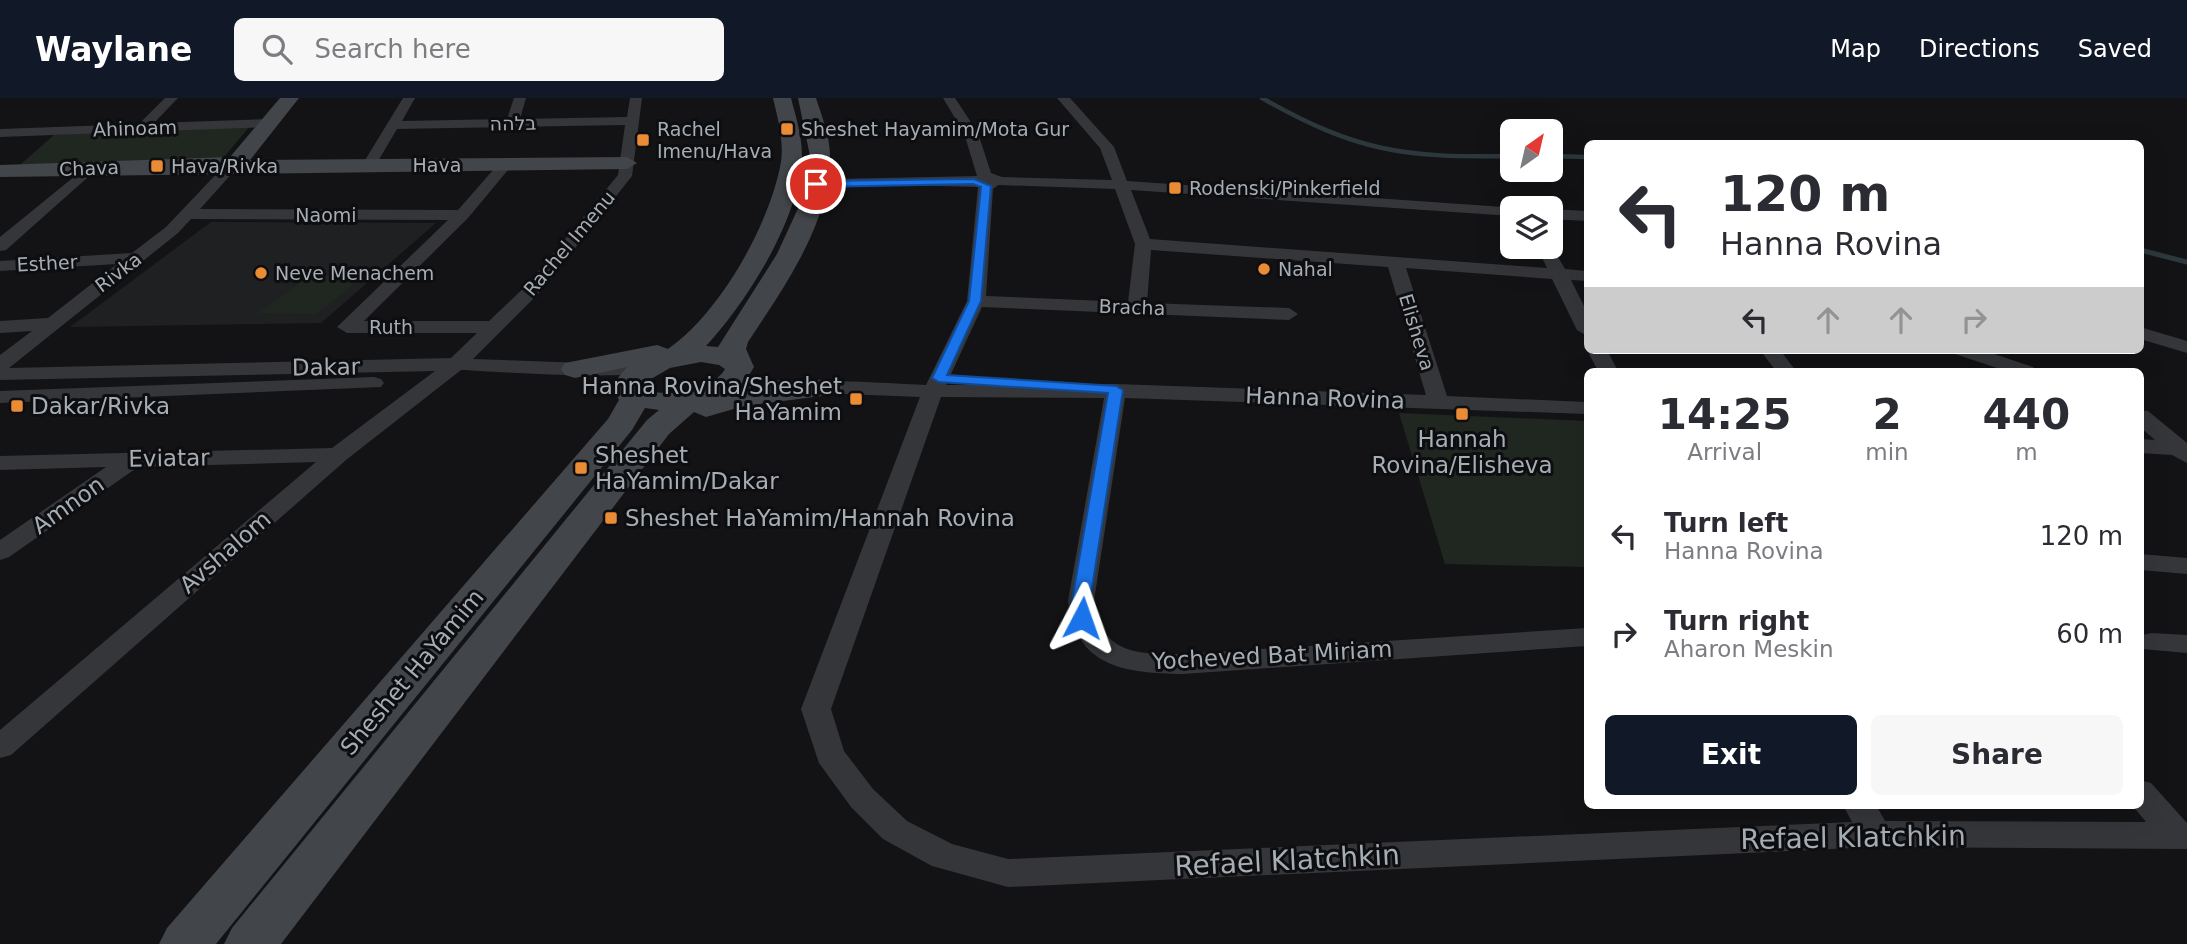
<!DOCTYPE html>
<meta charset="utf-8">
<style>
body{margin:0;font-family:"DejaVu Sans","Noto Sans Hebrew",sans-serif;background:#f7f7f7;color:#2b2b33;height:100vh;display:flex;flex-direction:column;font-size:26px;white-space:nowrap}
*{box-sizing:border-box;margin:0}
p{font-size:23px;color:#7c7c81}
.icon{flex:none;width:38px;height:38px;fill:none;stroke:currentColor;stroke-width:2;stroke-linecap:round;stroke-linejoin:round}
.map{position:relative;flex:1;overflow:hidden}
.drawer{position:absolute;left:1584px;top:270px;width:560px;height:441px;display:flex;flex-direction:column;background:#fff;border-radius:10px;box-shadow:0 7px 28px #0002}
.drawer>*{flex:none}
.guide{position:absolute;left:1584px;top:42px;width:560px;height:214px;border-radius:10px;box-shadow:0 7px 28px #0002;background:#fff;color:#2b2b33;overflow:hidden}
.needle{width:46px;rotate:34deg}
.tools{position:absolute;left:1500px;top:21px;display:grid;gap:14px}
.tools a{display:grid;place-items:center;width:63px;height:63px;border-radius:10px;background:#fff;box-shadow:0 7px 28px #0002;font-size:35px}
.pin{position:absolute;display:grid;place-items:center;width:60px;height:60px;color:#fff;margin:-30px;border:4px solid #fff;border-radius:50%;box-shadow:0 2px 7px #0007}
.me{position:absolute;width:77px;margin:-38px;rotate:4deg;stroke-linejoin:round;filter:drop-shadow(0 0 5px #0008)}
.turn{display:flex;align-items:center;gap:24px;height:147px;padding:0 21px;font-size:32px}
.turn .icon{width:91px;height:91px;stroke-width:2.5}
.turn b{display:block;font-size:49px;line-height:60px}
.lanes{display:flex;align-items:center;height:66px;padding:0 21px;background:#0003;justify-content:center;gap:35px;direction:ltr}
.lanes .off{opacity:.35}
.eta{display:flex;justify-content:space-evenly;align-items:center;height:119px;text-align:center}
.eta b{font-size:42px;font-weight:700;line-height:49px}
.primary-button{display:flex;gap:14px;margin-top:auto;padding:14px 21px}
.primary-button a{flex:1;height:80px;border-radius:10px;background:#111827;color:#fff;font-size:28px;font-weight:700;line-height:80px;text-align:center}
.primary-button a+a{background:#f7f7f7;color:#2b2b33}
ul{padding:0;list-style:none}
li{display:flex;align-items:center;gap:21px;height:98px;padding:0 21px}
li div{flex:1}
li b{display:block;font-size:26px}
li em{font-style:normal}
header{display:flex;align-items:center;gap:42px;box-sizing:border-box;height:98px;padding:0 35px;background:#111827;color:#fff}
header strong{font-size:33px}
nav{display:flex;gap:38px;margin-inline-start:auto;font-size:24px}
.search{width:490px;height:63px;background:#f7f7f7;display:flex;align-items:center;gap:18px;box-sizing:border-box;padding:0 24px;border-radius:10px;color:#7c7c81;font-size:26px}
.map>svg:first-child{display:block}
</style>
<header>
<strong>Waylane</strong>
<div class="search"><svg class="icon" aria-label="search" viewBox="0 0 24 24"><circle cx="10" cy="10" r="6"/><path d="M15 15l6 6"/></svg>Search here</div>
<nav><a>Map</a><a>Directions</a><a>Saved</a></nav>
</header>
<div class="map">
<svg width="2187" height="846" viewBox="0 0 2187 846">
<rect width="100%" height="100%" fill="#131315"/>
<path fill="#1f2022" d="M 211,124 L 436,125 L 321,225 L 70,229 Z"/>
<g fill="#202720">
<path d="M 250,28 L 219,65 L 20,67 L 54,37 Z"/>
<path d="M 309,178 L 363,179 L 316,216 L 259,215 Z"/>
<path d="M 1399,315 L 1587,323 L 1587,469 L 1445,466 Z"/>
</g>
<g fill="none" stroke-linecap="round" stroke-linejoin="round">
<g stroke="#2d383d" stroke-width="4.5">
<path d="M 1262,0 C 1357,54 1404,60 1512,58"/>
<path d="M 1550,58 L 1587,59"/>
</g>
<path stroke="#2d383d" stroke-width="5" d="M 2140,152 L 2187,164"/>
<g fill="#34363a" fill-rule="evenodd">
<path d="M 165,0 L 178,0 L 154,25 L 270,21 L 277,25 L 270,29 L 0,39 L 0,31 L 139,26 Z"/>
<path d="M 403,0 L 415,0 L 402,23 L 507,21 L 514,0 L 526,0 L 520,21 L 627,19 L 630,0 L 642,0 L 632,78 L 541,193 L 473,261 L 613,266 L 652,262 L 662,268 C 649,286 490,273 461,272 L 346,362 L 11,657 L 0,660 L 0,632 L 316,364 L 138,369 L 9,459 L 0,462 L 0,442 L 106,369 L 0,372 L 0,358 L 332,350 L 435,273 L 0,282 L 0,257 L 32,233 L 0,235 L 0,223 L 48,220 L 117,166 L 0,173 L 0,163 L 132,155 L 166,129 L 223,69 L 228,68 L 235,72 L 200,111 L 458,112 L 501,63 L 506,62 L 513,66 L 468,120 L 364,223 L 489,223 L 529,185 L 618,77 L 625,27 L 397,31 L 374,70 L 364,70 L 362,67 ZM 191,121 L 448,122 L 337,229 L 347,235 L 477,235 L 451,260 L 9,270 L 178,135 Z"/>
<path d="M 943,0 L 955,0 L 978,35 L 991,75 L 1002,79 L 1112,82 L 1100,50 L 1057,0 L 1070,0 L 1114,49 L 1127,83 L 1518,110 L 1512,110 L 1512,118 L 1131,92 L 1150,141 L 1547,170 L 1537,149 L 1550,149 L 1550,145 L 1565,171 L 1587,173 L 1587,183 L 1571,182 L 1587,214 L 1587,238 L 1577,232 L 1552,181 L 1406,170 L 1447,298 L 1587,304 L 1587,316 L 1125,300 L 1094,503 C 1102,557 1137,556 1183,556 L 1587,530 L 1587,548 L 1183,576 C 1126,575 1076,570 1068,503 L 1104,300 L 941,299 L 831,611 L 844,653 L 873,691 L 907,723 L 952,746 L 1008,761 L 1852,724 L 1843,707 L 1876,707 L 1885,723 L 2146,724 L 2132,707 L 2140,707 L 2140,682 L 2151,685 L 2187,725 L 2187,751 L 1876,749 L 1008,789 L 932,768 L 883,741 L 851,709 L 819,665 L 801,611 L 920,299 L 795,294 L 710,300 L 700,294 C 714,273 892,286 926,287 L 967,203 L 978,89 L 898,87 L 787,92 L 779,87 L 787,82 L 977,78 L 964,35 ZM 998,87 L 1115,91 L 1135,146 L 1128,204 L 986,198 L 993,91 ZM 1151,152 L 1388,169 L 1426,297 L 1116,286 L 946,287 L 982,209 L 1289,222 L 1298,216 L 1289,210 L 1147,205 Z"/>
<path d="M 91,65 L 98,69 L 96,72 L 6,152 L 0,153 L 0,139 Z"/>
<path d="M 1550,111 L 1587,113 L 1587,123 L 1550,121 Z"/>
<path d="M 2140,229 L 2187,243 L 2187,255 L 2140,241 Z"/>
<path d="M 1587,252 L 1607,252 L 1618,273 L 1598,273 Z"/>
<path d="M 1760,252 L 1780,252 L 1796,273 L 1776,273 Z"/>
<path d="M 1952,252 L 1982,252 L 2033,269 L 2036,273 L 2006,273 L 1955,256 Z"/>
<path d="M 374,279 L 381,281 L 384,285 L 381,289 L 0,305 L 0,293 Z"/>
<path d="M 2140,312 L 2148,313 L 2187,345 L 2187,365 L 2172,357 L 2140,355 L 2140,341 L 2155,342 L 2140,329 Z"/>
<path d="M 2140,456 L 2187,460 L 2187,476 L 2140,472 Z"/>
<path d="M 2152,535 L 2187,537 L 2187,555 L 2142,551 L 2142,537 Z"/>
</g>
<g fill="#424549" fill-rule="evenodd">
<path d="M 280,0 L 299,0 L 250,62 L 627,59 L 637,65 L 627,71 L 0,79 L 0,67 L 230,59 Z"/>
<path d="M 773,0 L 791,0 C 796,19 802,38 802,58 C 800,120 747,204 706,248 L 718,249 L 777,156 L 800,106 L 810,58 L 798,0 L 816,0 C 822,19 830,38 830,58 C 830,126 784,189 748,244 L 746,251 L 754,269 L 741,290 L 827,281 L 837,284 L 842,290 L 837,296 L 744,308 L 706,319 L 694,314 L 669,336 L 281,846 L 224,846 L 232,830 L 647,322 L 659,312 L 645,310 L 632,332 L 216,846 L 159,846 L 167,830 L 608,321 L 619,302 L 612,287 L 627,269 L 575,280 L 565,277 L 561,271 L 565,265 L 657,247 L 668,251 C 720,215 770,126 781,64 C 784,43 778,21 773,0 ZM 701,264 L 719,267 L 725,271 C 712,294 665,301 643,290 L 644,285 L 670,270 Z"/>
</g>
</g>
<path fill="#1a73e8" stroke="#114b97" stroke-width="2" d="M 974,81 L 991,88 L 981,203 L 947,277 L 1116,288 L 1123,292 L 1090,503 L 1090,520 L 1082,526 L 1073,520 L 1072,503 L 1108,295 L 939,284 L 932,280 L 969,203 L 981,89 L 973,86 L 816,89 L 811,86 L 816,83 Z"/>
<g fill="#ea8b36" stroke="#0e0e10" stroke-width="2.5">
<rect x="780" y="24" width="14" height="14" rx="3.5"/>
<rect x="636" y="35" width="14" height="14" rx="3.5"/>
<rect x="150" y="61" width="14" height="14" rx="3.5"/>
<rect x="1168" y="83" width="14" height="14" rx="3.5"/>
<circle cx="1264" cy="171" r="7"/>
<circle cx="261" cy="175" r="7"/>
<rect x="849" y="294" width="14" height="14" rx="3.5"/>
<rect x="10" y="301" width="14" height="14" rx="3.5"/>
<rect x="1455" y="309" width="14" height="14" rx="3.5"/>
<rect x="574" y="363" width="14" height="14" rx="3.5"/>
<rect x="604" y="413" width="14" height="14" rx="3.5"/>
</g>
<g text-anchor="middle" stroke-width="6" stroke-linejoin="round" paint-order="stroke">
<g font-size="19" fill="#a5adb5" stroke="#0e0e10">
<text transform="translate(513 25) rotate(-1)" y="7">בלהה</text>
<text transform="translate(135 30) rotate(-2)" y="7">Ahinoam</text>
<text x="437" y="74">Hava</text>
<text transform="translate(89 70) rotate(-2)" y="7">Chava</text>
<text x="326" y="124">Naomi</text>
<text transform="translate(569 145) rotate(-50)" y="7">Rachel Imenu</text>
<text transform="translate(47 165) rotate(-3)" y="7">Esther</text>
<text transform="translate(118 174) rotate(-37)" y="7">Rivka</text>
<text transform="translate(1132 209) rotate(2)" y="7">Bracha</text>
<text x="391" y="236">Ruth</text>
<text transform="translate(1417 234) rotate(73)" y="7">Elisheva</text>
</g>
<g font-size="19" fill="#a5adb5" stroke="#0e0e10" text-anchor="start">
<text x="657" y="38">Rachel<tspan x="657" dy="22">Imenu/Hava</tspan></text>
<text x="801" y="38">Sheshet Hayamim/Mota Gur</text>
<text x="171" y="75">Hava/Rivka</text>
<text x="1189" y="97">Rodenski/Pinkerfield</text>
<text x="1278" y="178">Nahal</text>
<text x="275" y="182">Neve Menachem</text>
</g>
<g font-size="23" fill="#a5adb5" stroke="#0e0e10">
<text transform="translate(326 269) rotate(-1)" y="8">Dakar</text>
<text transform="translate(1325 300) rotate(2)" y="8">Hanna Rovina</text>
<text transform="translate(169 360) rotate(-1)" y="8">Eviatar</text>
<text transform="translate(68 407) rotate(-35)" y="8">Amnon</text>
<text transform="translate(225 454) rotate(-41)" y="8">Avshalom</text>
<text transform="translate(1272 557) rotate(-3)" y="8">Yocheved Bat Miriam</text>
<text transform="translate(412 574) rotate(-50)" y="8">Sheshet HaYamim</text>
</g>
<g font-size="23" fill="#a5adb5" stroke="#0e0e10" text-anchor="start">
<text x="842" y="296" text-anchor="end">Hanna Rovina/Sheshet<tspan x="842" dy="26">HaYamim</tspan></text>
<text x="31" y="316">Dakar/Rivka</text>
<text x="1462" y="349" text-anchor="middle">Hannah<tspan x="1462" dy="26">Rovina/Elisheva</tspan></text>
<text x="595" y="365">Sheshet<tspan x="595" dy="26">HaYamim/Dakar</tspan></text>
<text x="625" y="428">Sheshet HaYamim/Hannah Rovina</text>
</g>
<g font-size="28" fill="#a5adb5" stroke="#0e0e10">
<text transform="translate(1853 739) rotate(-1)" y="10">Refael Klatchkin</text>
<text transform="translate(1287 762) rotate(-3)" y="10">Refael Klatchkin</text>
</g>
</g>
</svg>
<div class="tools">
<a><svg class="needle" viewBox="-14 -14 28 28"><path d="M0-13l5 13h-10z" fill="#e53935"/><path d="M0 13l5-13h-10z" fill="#7c7c81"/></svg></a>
<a><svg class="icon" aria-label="layers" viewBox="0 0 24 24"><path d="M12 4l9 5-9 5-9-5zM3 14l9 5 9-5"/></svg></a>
</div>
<div class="pin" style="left:816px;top:86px;background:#d93025"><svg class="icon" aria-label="arrive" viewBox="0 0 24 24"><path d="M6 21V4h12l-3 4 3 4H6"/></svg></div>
<svg class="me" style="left:1082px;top:520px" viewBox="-20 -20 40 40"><path d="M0-17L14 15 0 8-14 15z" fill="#1a73e8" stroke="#fff" stroke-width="4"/></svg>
<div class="guide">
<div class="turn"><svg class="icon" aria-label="left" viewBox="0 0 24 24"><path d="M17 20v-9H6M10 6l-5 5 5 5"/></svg><div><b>120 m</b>Hanna Rovina</div></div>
<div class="lanes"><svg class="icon" aria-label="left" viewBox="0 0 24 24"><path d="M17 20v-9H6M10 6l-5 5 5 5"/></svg><svg class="icon off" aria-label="ahead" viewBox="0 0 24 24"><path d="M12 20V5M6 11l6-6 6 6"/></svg><svg class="icon off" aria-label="ahead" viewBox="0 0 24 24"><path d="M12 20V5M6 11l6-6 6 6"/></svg><svg class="icon off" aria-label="right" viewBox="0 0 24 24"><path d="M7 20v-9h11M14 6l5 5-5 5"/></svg></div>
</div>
<section class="drawer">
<div class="eta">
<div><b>14:25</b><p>Arrival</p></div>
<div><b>2</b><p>min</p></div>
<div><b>440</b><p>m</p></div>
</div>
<ul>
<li><svg class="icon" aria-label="left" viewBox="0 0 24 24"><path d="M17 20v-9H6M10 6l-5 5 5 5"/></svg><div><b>Turn left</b><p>Hanna Rovina</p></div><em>120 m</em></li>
<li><svg class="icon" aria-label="right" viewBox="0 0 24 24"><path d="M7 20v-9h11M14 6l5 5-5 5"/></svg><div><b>Turn right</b><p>Aharon Meskin</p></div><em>60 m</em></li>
</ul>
<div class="primary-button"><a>Exit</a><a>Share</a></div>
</section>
</div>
